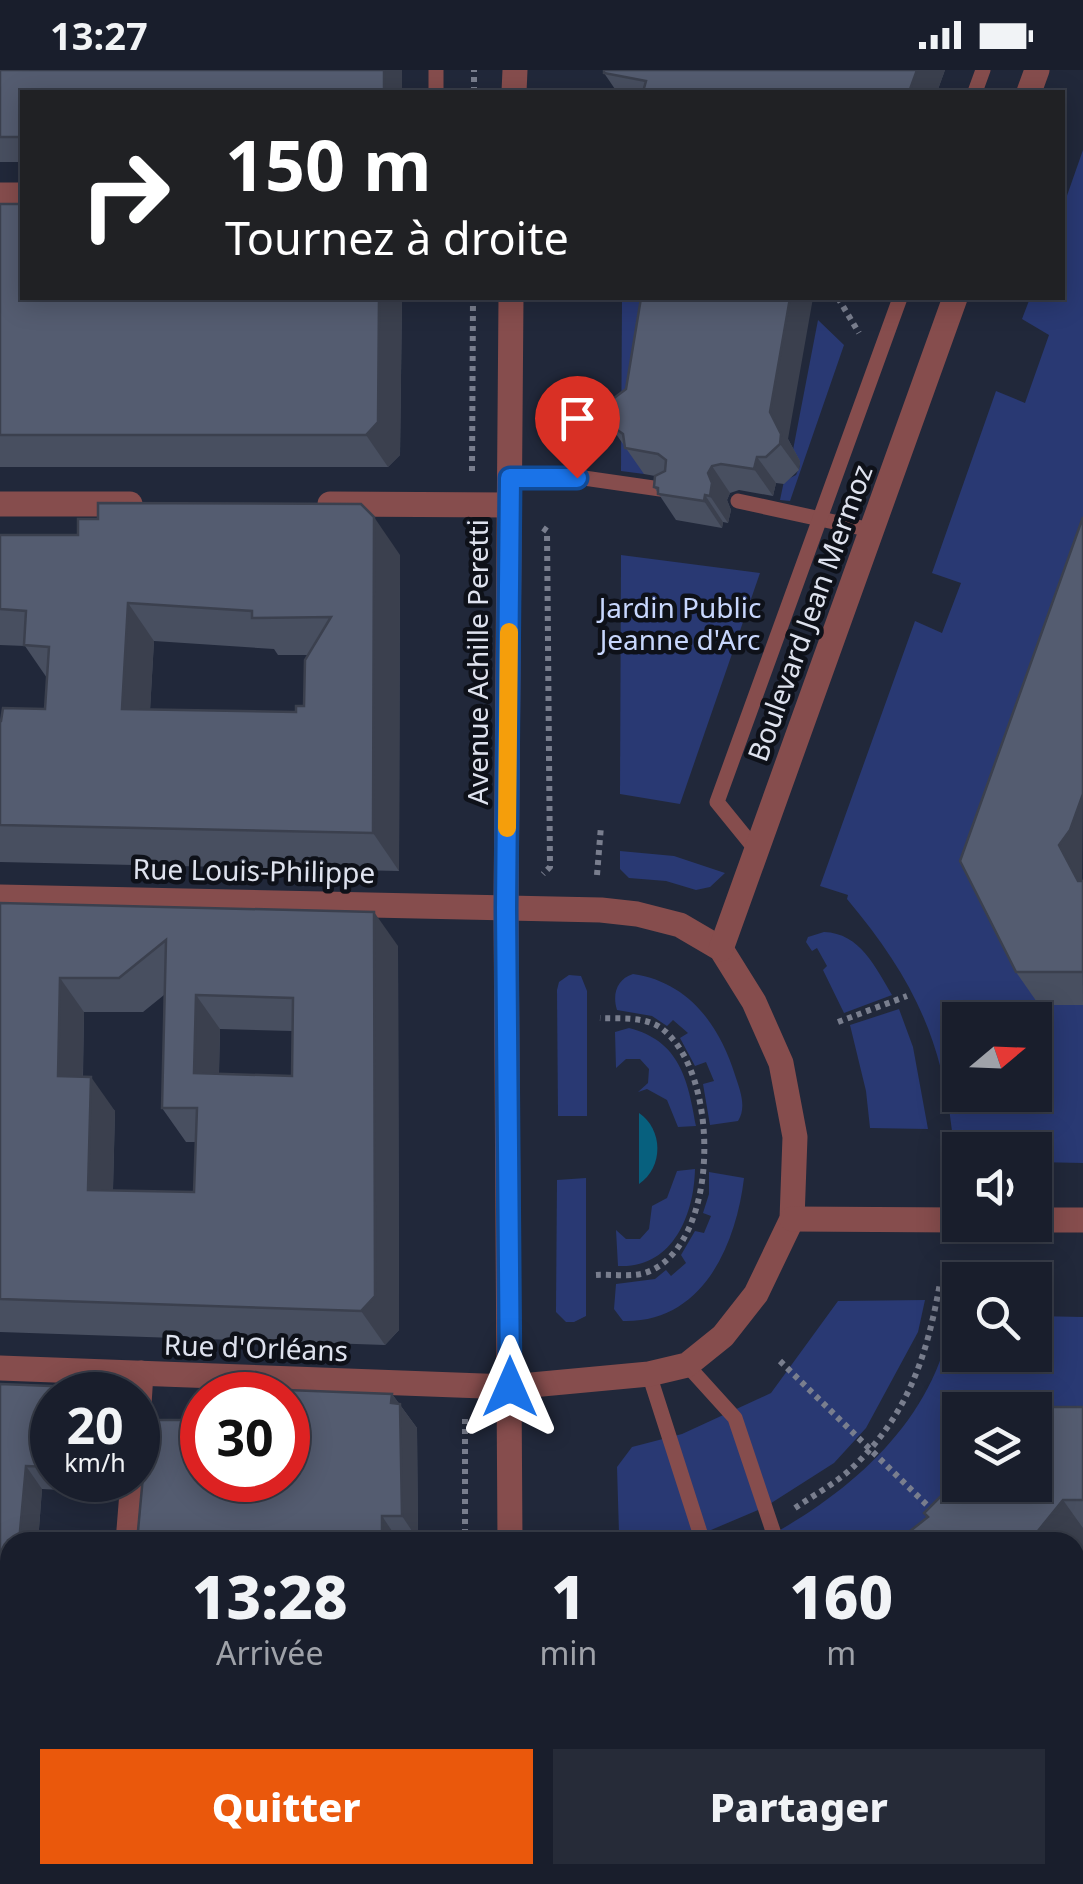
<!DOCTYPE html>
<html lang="fr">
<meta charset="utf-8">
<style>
body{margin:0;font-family:"Noto Sans",sans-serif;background:#262b38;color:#f1f3f6;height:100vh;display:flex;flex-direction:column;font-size:38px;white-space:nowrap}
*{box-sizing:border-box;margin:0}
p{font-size:32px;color:#9fa2a9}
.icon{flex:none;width:55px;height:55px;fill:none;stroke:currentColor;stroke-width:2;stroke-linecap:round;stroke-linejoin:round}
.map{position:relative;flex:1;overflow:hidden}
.drawer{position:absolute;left:0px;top:1462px;width:1085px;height:352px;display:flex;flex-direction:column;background:#191e2c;border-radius:30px 30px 0 0;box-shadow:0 5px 25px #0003,0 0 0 2px #373c48}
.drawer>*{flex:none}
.top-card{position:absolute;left:20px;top:20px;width:1045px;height:210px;border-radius:0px;box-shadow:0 5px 25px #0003,0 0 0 2px #373c48;background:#202124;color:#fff;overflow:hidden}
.needle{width:65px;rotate:71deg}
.controls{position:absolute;left:942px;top:932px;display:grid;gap:20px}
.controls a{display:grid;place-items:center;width:110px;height:110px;border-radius:0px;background:#191e2c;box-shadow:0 5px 25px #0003,0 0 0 2px #373c48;font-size:50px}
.speed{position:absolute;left:30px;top:1302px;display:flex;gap:20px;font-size:50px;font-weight:700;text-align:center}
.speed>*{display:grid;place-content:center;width:130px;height:130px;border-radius:50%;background:#191e2c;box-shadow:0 5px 25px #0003,0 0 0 2px #373c48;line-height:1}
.speed small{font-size:25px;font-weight:400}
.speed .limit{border:15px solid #d22;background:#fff;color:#111}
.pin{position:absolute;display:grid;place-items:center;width:85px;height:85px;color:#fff;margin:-102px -42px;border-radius:50% 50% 50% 0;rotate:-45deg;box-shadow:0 0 10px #0007}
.pin .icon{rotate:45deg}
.me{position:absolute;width:110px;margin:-55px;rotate:0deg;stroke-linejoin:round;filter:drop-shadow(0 0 8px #0008)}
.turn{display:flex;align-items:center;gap:35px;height:210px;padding:0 40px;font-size:45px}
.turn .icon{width:130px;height:130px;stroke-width:2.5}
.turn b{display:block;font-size:70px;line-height:85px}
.eta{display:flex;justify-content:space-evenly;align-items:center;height:170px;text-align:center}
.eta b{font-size:60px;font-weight:800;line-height:70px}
.button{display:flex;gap:20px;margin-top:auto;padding:20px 40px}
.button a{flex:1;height:115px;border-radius:0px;background:#ea580c;color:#fff;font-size:40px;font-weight:800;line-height:115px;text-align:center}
.button a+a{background:#262b38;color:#f1f3f6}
.status{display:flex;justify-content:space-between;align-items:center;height:70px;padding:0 50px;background:#191e2c;direction:ltr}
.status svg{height:28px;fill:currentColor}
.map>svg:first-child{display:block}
</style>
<div class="status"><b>13:27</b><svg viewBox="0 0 49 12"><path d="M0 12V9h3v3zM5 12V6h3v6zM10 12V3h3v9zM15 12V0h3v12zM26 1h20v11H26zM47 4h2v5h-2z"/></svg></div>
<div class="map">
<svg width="1083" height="1814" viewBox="0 0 1083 1814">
<rect width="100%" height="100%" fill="#21283a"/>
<g fill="#293973" fill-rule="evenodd">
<path d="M 1083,80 L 1083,544 L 983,824 L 1083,935 L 1083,1093 L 1035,1092 L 1035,1080 L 960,1080 L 960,1092 L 954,1092 L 955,1061 L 952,1061 C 941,964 909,903 847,829 L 848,825 L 820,816 L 915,551 L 942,563 L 961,513 L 932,503 L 996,321 L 1025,333 L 1049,265 L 1022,249 L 1030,228 L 1062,228 L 1063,137 ZM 960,950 L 1035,950 L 1035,1025 L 960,1025 Z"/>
<path d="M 622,228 L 656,228 L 644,404 L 621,401 Z"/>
<path d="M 818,250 L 844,275 L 790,431 L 780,430 L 784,411 L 796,405 L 800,396 L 793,380 Z"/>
<path d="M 621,485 L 760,503 L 680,734 L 620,724 Z"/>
<path d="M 620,781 L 674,786 L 725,803 L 710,817 L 696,820 L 666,811 L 629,808 L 620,799 Z"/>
<path d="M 824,862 C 860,863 876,898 892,925 L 844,943 L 823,900 L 827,896 L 817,878 L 812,881 L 806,872 L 808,867 Z"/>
<path d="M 633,904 C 688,912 719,954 735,1005 C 740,1020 747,1037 738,1051 L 710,1055 L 703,1014 L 714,1011 L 706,992 L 695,996 L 680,968 L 688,963 L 673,950 L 667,956 L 652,946 L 617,940 C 612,924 617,909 633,904 Z"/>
<path d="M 569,905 L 581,906 L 587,921 L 587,1046 L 558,1046 L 557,920 L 559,912 Z"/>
<path d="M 899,939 L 913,977 L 928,1059 L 870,1058 L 866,1021 L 850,955 Z"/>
<path d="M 629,958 C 680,971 688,1010 696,1056 L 678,1057 L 667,1030 L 647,1019 L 638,1022 L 648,1013 L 649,999 L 640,989 L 626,989 L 616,998 L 615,962 Z"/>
<path d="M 695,1099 C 694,1146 672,1199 618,1196 L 616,1160 L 626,1169 L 640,1169 L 649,1159 L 652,1136 L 667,1128 L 677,1101 Z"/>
<path d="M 709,1102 L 744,1108 C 736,1175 703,1253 623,1251 L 614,1239 L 616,1214 L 655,1209 L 666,1200 L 671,1206 L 686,1193 L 681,1185 L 695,1161 L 704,1163 L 711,1146 L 703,1143 L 709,1124 Z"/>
<path d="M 586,1108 L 586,1246 L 574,1252 L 566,1252 L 556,1242 L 557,1110 Z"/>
<path d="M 954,1217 L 960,1217 L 960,1285 L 1035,1285 L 1035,1246 L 1083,1247 L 1083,1376 L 1035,1340 L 960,1340 L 960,1472 L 758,1472 C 857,1421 952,1336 954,1217 Z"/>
<path d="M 925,1230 L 918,1262 L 866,1358 L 834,1393 L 765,1437 L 711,1460 L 672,1470 L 629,1471 L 619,1463 L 617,1397 L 632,1377 L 682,1364 L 771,1323 L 838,1231 Z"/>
<path d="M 1083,1479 L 1083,1628 L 1075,1635 L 1075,1490 Z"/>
</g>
<path fill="#07607e" d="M 639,1043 C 663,1059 664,1097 639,1114 Z"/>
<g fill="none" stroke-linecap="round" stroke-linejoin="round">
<g stroke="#797e8e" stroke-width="6" stroke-dasharray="5 5" stroke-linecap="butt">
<path d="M 474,22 L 474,0"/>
<path d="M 838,228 L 859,263"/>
<path d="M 472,401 L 473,228"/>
<path d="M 543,458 L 547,461 L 550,797 L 543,804"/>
<path d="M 597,805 L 601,756"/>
<path d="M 838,952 L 907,926"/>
<path d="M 596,1205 C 613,1204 636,1208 650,1201 C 721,1170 720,1001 661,958 C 644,946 620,949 600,948"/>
<path d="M 780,1291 L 933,1441"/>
<path d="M 465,1349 L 465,1472"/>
<path d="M 795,1438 C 814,1425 836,1413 852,1398 C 908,1345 927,1286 940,1213"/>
<path d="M 465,1805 L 466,1814"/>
<path d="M 574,1814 L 574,1805"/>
</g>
<g stroke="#864d4d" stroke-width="15">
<path d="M 436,22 L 436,0"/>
<path d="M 975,22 L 983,0"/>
<path d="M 509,408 L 577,407 L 674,421"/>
<path d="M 738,431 L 871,460"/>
<path d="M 756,780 L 717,732 L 900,228"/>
<path d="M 687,1295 L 735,1348 L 774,1464 L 780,1472"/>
<path d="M 649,1304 L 703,1472"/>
</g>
<g stroke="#864d4d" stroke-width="25">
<path d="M 514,22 L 515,0"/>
<path d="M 1029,22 L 1037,0"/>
<path d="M 0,125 L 22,125"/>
<path d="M 0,434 L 130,434"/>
<path d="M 330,434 L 509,435"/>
<path d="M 0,827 L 601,840 L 637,844 L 680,855 L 721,879 L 754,932 L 781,993 L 795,1067 L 792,1149 L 756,1224 L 723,1266 L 687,1295 L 649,1304 L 510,1317 L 0,1298"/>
<path d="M 721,879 L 955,228"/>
<path d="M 792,1149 L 960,1150"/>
<path d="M 1035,1150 L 1083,1150"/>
<path d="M 138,1350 L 141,1303"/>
<path d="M 128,1472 L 133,1410"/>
<path d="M 510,1472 L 506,839 L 511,228"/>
<path d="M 510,1805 L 510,1814"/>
</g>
</g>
<g fill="#484f60" fill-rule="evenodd">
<path d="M 0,0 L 402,0 L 402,22 L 22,22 L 22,92 L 0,92 Z"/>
<path d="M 604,0 L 945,0 L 937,22 L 617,22 L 604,3 Z"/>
<path d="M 0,134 L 402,228 L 400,385 L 388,397 L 0,397 Z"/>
<path d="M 626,319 L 788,369 L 800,391 L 799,400 L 784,414 L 776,413 L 773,426 L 739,420 L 730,423 L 727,430 L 731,440 L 728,453 L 723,452 L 722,458 L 676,450 L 654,417 L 655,406 L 644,404 L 609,354 Z"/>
<path d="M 0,465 L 400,485 L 399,801 L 0,792 L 0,651 L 45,639 L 47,608 L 25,576 L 0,575 ZM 154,571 L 274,579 L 278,585 L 308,585 L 304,636 L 296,642 L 150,640 Z"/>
<path d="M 1082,808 L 1083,935 L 1039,935 L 1016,902 Z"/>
<path d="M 0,833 L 398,876 L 399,1260 L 385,1275 L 0,1262 ZM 164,925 L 162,1038 L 186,1072 L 196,1072 L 194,1122 L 113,1120 L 115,1041 L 83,1007 L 84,942 L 143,942 ZM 220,959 L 292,961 L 292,1006 L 219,1004 Z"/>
<path d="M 0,1314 L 52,1325 L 52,1410 L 79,1410 L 79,1421 L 42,1419 L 38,1472 L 10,1472 L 10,1805 L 249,1807 L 253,1805 L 397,1805 L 397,1814 L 0,1814 L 7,1771 L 0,1771 L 0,1571 L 6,1564 L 0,1564 Z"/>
<path d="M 392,1324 L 417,1358 L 418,1470 L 398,1470 L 398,1472 L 137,1472 L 144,1400 L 141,1396 L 138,1396 L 138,1350 L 202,1410 Z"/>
<path d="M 1083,1337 L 1083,1478 L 1075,1488 L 1075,1472 L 928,1447 L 924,1443 L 951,1423 Z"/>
<path d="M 1083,1583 L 1083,1790 L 1075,1790 L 1075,1591 Z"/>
</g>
<g fill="#3b404e">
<rect x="384" y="0" width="18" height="22"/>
<path d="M 917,0 L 945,0 L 937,22 L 909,22 Z"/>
<path d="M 379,228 L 402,228 L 400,385 L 388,397 L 366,365 Z"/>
<path d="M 790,228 L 813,228 L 788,369 L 800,391 L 799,400 L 780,374 L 770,342 Z"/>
<path d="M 757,387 L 776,413 L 773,426 L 754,399 Z"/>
<path d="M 712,396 L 730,423 L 727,430 L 731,440 L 728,453 L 710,426 L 708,403 Z"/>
<path d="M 705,425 L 723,452 L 722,458 L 704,431 Z"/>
<path d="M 374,447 L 400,485 L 399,801 L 373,763 Z"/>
<path d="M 128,533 L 154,571 L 148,677 L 122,639 Z"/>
<path d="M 1083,724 L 1082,808 L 1083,819 L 1059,775 Z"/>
<path d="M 374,842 L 398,876 L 399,1260 L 385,1275 L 361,1241 Z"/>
<path d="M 60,908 L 84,942 L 82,1041 L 58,1006 Z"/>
<path d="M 196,925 L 220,959 L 218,1038 L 194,1003 Z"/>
<path d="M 91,1007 L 115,1041 L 112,1154 L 88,1120 Z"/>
<path d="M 392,1324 L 417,1358 L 418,1470 L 402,1446 L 391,1333 Z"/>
<path d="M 26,1396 L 42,1419 L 38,1472 L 19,1472 Z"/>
<path d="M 71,1410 L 79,1410 L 79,1421 Z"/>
<path d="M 1063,1430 L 1083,1458 L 1083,1478 L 1075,1488 L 1075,1472 L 1029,1472 Z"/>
<path d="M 382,1446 L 398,1470 L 398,1472 L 382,1472 Z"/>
<rect x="380" y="1805" width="17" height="9"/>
</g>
<g fill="#545c70" stroke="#3b404e" stroke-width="2.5" fill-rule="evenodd">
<path d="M 0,0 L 384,0 L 384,22 L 22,22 L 22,67 L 0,67 Z"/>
<path d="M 604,0 L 917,0 L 909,22 L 643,22 L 646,11 L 604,3 Z"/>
<path d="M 0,134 L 22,134 L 22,228 L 379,228 L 378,352 L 366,365 L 0,365 Z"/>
<path d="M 641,228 L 790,228 L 770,342 L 781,364 L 780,374 L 766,387 L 757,387 L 754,399 L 721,394 L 712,396 L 708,403 L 712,413 L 710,426 L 705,425 L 704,431 L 658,424 L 658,418 L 654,417 L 655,406 L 665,401 L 666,390 L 658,384 L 625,378 L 623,364 L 609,354 L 605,341 L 610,331 L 626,319 Z"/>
<path d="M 98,433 L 361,434 L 374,447 L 373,763 L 0,755 L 0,651 L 1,651 L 3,638 L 45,639 L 49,577 L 24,575 L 26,541 L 0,539 L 0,465 L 78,465 L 78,449 L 98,449 ZM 128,533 L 252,541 L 252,548 L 331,547 L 305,590 L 304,636 L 296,636 L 296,642 L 122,639 Z"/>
<path d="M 1083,447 L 1083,724 L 1070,760 L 1059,775 L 1078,811 L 1083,811 L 1083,902 L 1016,902 L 960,791 Z"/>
<path d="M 0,833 L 374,842 L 375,1226 L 361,1241 L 0,1229 ZM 166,870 L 162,1038 L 197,1038 L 194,1122 L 88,1120 L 91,1007 L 58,1006 L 60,908 L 119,908 ZM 196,925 L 293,928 L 292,1006 L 194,1003 Z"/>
<path d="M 0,1314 L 101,1318 L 101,1325 L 52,1325 L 52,1397 L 26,1396 L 19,1472 L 10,1472 L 10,1805 L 234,1805 L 249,1807 L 253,1805 L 380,1805 L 380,1814 L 0,1814 L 0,1778 L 7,1772 L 9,1758 L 0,1751 L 0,1571 L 9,1559 L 8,1549 L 0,1544 Z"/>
<path d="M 287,1320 L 392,1324 L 391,1333 L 400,1334 L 402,1446 L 382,1446 L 382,1472 L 137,1472 L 145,1384 L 138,1383 L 138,1350 L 202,1350 L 202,1410 L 288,1410 L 288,1325 L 270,1325 L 287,1324 Z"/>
<path d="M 1011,1337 L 1083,1337 L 1083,1430 L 1063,1430 L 1029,1472 L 896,1472 L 928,1447 L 924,1443 L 947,1420 L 951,1423 L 960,1411 L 960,1415 L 1035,1415 L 1035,1340 L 1009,1340 Z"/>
<path d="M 1083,1583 L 1083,1763 L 1075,1763 L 1075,1591 Z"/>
</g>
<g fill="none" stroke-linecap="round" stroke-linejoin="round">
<defs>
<path id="route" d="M 510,1317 L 506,838 L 510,408 L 577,408"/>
</defs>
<use href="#route" stroke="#114b97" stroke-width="25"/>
<use href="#route" stroke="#1a73e8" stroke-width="18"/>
<path stroke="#f59e0b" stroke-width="18" d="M 507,758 L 509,562"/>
</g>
<g text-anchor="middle" stroke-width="9" stroke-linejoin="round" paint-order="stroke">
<g font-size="28" fill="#c8d7fd" stroke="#0e1119">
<text x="680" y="548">Jardin Public<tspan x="680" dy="32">Jeanne d'Arc</tspan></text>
</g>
<g font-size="28" fill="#dee2ee" stroke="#0e1119">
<text transform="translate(810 543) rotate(-70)" y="10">Boulevard Jean Mermoz</text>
<text transform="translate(478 592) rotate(-90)" y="10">Avenue Achille Peretti</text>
<text transform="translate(254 801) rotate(1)" y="10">Rue Louis-Philippe</text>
<text transform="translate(256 1278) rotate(2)" y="10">Rue d'Orléans</text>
</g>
</g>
</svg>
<div class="controls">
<a><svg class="needle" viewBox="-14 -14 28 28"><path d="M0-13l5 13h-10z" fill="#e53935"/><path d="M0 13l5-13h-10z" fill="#9fa2a9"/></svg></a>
<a><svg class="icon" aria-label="sound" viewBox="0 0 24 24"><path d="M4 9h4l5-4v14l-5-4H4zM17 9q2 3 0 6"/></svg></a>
<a><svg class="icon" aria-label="search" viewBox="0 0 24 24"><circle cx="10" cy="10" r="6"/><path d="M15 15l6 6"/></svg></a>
<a><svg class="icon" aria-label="layers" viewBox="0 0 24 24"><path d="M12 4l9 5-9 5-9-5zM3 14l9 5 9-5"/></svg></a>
</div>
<div class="speed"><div>20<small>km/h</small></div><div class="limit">30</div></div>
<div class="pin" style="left:577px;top:408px;background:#d93025"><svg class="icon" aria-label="arrive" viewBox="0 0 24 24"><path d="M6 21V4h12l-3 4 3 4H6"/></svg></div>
<svg class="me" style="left:510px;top:1317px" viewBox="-20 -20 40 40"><path d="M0-17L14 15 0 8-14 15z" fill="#1a73e8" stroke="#fff" stroke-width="4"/></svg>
<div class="top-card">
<div class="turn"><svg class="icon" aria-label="right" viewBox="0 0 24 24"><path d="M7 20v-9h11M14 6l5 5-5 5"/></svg><div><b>150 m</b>Tournez à droite</div></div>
</div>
<section class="drawer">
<div class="eta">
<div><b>13:28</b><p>Arrivée</p></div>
<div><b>1</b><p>min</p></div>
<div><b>160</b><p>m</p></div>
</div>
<div class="button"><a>Quitter</a><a>Partager</a></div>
</section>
</div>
